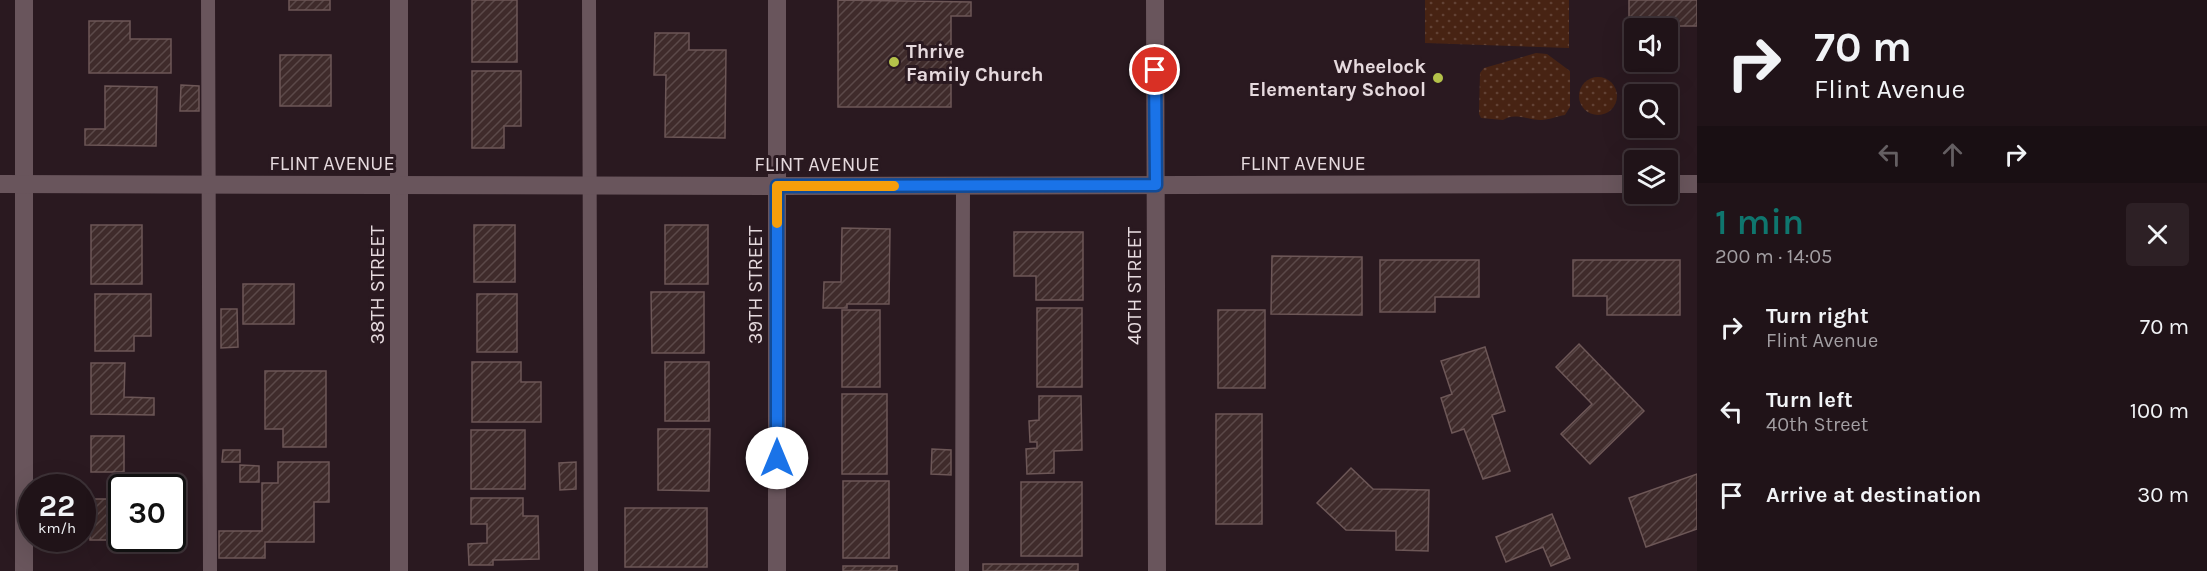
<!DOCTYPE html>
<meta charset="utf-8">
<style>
body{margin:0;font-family:Karla,sans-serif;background:#2d2025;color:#f1f3f6;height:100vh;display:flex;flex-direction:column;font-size:22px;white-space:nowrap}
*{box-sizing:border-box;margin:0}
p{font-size:20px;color:#a29ea2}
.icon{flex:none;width:33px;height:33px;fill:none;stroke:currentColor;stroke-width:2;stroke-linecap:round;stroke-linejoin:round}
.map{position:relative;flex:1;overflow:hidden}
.side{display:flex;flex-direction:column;background:#201318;width:510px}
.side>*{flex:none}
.top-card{background:#201318;color:#f1f3f6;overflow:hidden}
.controls{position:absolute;left:1624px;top:18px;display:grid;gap:12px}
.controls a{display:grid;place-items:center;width:54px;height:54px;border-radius:6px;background:#201318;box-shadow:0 6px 24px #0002,0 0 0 2px #3d3237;font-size:30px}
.speed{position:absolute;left:18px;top:474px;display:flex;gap:12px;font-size:30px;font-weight:700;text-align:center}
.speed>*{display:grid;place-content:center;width:78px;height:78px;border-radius:50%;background:#201318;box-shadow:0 6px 24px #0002,0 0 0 2px #3d3237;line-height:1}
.speed small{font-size:15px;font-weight:400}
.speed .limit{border:3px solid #111;border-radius:9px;background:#fff;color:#111}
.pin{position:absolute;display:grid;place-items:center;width:51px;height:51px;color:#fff;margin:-26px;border:3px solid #fff;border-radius:50%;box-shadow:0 2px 6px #0007}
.me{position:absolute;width:66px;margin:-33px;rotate:0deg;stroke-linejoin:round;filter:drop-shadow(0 0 4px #0008)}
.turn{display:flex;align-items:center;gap:21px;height:126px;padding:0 18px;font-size:27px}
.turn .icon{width:78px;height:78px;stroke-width:2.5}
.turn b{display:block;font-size:42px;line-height:51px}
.lanes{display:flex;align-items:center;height:57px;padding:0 18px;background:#0003;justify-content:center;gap:30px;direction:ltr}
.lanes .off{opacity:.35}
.round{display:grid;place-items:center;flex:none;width:63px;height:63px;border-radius:6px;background:#2d2025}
.summary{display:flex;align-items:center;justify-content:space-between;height:102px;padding:0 18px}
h1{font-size:36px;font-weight:600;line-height:45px;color:#0f766e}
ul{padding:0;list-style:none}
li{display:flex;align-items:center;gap:18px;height:84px;padding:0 18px}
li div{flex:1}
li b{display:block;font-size:22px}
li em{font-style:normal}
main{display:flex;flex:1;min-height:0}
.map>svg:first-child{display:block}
</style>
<main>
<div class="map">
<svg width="1697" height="571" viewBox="0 0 1697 571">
<defs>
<pattern id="green-dots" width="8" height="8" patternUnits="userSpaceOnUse" patternTransform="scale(1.5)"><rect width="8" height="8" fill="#472313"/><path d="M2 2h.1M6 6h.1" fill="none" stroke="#624235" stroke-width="1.8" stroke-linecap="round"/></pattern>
<pattern id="building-hatch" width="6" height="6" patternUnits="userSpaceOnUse" patternTransform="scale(1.5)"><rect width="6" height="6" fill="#3f2b2b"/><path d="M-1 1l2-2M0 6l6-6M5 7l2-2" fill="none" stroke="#5b4949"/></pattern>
</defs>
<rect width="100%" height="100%" fill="#2a1920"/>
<g fill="url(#green-dots)">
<path d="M 1425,0 L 1569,0 L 1569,48 L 1425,43 Z"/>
<path d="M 1536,53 L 1547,54 L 1570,71 L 1570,107 L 1565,115 C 1557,116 1549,120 1541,120 C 1529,120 1514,112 1503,120 L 1481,118 L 1479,114 L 1480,73 L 1484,68 Z"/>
<circle cx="1598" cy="96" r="19"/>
</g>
<g fill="url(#building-hatch)" stroke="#6d5757" stroke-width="1.5">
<rect x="289" y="0" width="41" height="10"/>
<rect x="472" y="0" width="45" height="62"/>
<path d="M 838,0 L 971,2 L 971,16 L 951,16 L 951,107 L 838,107 Z"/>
<rect x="1629" y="0" width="68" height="26"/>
<path d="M 89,21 L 130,21 L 130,39 L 171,39 L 171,73 L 89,73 Z"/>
<path d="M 655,33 L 689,33 L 689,50 L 726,50 L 725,138 L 665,137 L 666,75 L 654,75 Z"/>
<rect x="280" y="55" width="51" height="51"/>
<path d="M 472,71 L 521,71 L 521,126 L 504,126 L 504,148 L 472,148 Z"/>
<path d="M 181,85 L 199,86 L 199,111 L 180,111 Z"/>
<path d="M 105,86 L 157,87 L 156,146 L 85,145 L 85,129 L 105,129 Z"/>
<rect x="91" y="225" width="51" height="59"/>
<rect x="474" y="225" width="41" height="57"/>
<rect x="665" y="225" width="43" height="59"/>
<path d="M 842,228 L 890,229 L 889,304 L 847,304 L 847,308 L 823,308 L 824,282 L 841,282 Z"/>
<path d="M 1014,232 L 1083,232 L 1083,300 L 1036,300 L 1036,276 L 1014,276 Z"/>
<path d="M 1272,256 L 1362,257 L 1362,315 L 1271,314 Z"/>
<path d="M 1380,260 L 1479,260 L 1479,297 L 1435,297 L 1435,312 L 1380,312 Z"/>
<path d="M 1573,260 L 1680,260 L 1680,315 L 1607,315 L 1607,296 L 1573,296 Z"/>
<rect x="243" y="284" width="51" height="40"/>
<path d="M 651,292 L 704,292 L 704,353 L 652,353 Z"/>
<path d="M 95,294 L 151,294 L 151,336 L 134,336 L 134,351 L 95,351 Z"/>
<rect x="477" y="294" width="40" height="58"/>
<rect x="1037" y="308" width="45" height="79"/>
<path d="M 221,309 L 237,309 L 238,347 L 221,348 Z"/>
<rect x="842" y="310" width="38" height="77"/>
<rect x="1218" y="310" width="47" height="78"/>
<path d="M 1579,344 L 1644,411 L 1590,464 L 1561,434 L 1592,404 L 1556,367 Z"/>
<path d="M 1485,347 L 1505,411 L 1492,415 L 1510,471 L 1483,479 L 1464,429 L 1452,433 L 1441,398 L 1452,394 L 1441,361 Z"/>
<path d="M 472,362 L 521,362 L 521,382 L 541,382 L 541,422 L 472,422 Z"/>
<rect x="665" y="362" width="44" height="59"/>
<path d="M 91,363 L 125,363 L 124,397 L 154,398 L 154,415 L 91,414 Z"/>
<path d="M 265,371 L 326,371 L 326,447 L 283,447 L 283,429 L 265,429 Z"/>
<rect x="842" y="394" width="45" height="80"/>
<path d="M 1039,396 L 1081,396 L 1082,450 L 1054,451 L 1054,473 L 1027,474 L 1026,449 L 1037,448 L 1037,442 L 1030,442 L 1029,421 L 1039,420 Z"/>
<rect x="1216" y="414" width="46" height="110"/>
<path d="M 658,429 L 710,429 L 709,491 L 658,490 Z"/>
<rect x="471" y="430" width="54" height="59"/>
<rect x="91" y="436" width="33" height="36"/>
<path d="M 932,449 L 951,450 L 951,475 L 931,474 Z"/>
<path d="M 223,450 L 240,450 L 240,462 L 222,462 Z"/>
<path d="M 278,462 L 329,462 L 329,502 L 314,502 L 314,542 L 265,542 L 265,558 L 219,558 L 219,531 L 262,531 L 262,483 L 278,483 Z"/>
<path d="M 576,462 L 576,489 L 560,490 L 559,463 Z"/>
<path d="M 240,465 L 259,466 L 259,482 L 240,482 Z"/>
<path d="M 1351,468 L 1373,489 L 1429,490 L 1428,551 L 1396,550 L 1396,531 L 1346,530 L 1317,503 Z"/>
<path d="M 1697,474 L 1697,529 L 1646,547 L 1629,498 Z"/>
<rect x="843" y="481" width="46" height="77"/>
<rect x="1021" y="482" width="61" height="74"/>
<path d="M 471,498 L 523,498 L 523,516 L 538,516 L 539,559 L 493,560 L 493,565 L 469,565 L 468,544 L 487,543 L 487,524 L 471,524 Z"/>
<rect x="90" y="499" width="31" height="41"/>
<rect x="625" y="508" width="82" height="59"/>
<path d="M 1552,514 L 1570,558 L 1551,566 L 1543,547 L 1506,562 L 1496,537 Z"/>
<rect x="983" y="564" width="95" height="7"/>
<rect x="843" y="566" width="54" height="5"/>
</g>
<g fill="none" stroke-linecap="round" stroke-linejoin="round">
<g stroke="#69555c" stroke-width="14">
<path d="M 208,0 L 210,571"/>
<path d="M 589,0 L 591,571"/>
<path d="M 962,571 L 963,186"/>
</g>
<g stroke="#69555c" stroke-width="18">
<path d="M 777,0 L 777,571"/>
<path d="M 1155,0 L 1157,571"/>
<path d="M 24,571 L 24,0"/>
<path d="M 399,571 L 399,0"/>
</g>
<g stroke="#69555c" stroke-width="18">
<path d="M 0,184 L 777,186 L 1635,184"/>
<path d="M 1668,184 L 1697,184"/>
</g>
</g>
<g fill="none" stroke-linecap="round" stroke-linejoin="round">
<defs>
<path id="route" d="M 777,458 L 777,186 L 1156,185 L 1155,70"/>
</defs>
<use href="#route" stroke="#114b97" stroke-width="15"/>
<use href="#route" stroke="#1a73e8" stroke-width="10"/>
<path stroke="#f59e0b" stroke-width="10" d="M 777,223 L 777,186 L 894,186"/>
</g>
<g fill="#b4c24a" stroke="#2a1920" stroke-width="2">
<circle cx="894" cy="62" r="6"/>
<circle cx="1438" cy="78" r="6"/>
</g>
<g text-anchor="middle" stroke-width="6" stroke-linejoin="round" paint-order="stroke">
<g font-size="20" font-weight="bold" fill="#e6dade" stroke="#2a1920" text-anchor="start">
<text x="906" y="58">Thrive<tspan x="906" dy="23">Family Church</tspan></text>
<text x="1426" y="73" text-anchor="end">Wheelock<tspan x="1426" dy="23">Elementary School</tspan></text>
</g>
<g font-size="20" fill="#e6dade" stroke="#2a1920">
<text x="332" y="170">FLINT AVENUE</text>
<text x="1303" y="170">FLINT AVENUE</text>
<text x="817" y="171">FLINT AVENUE</text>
<text transform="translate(377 285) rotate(-90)" y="7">38TH STREET</text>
<text transform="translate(755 285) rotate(-90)" y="7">39TH STREET</text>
<text transform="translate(1134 286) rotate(-90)" y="7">40TH STREET</text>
</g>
</g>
</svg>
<div class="controls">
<a><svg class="icon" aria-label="sound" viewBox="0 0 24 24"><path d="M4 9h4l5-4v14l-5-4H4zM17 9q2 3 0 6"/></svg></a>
<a><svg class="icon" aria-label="search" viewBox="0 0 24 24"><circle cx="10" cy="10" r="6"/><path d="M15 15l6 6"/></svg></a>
<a><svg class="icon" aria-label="layers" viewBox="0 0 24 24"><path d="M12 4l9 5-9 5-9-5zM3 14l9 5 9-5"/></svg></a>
</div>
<div class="speed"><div>22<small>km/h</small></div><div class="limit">30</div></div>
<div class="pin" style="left:1155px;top:70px;background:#d93025"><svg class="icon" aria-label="arrive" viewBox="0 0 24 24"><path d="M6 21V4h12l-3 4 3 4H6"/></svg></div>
<svg class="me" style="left:777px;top:458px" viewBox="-20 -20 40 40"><circle r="19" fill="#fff"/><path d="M0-13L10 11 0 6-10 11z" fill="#1a73e8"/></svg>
</div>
<section class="side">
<div class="top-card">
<div class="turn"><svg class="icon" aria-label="right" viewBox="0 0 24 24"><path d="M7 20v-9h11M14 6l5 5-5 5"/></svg><div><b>70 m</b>Flint Avenue</div></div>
<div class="lanes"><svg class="icon off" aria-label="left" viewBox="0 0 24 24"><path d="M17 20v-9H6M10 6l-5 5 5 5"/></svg><svg class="icon off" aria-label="ahead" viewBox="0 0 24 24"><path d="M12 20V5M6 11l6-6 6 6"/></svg><svg class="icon" aria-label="right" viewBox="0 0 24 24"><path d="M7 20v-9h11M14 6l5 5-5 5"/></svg></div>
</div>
<div class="summary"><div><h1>1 min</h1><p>200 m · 14:05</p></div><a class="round"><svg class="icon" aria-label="close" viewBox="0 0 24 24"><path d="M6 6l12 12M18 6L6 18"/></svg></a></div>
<ul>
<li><svg class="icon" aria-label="right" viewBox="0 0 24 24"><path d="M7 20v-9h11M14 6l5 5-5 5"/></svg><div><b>Turn right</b><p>Flint Avenue</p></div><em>70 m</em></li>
<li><svg class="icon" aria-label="left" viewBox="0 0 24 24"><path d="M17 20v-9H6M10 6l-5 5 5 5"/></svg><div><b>Turn left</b><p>40th Street</p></div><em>100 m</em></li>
<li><svg class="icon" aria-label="arrive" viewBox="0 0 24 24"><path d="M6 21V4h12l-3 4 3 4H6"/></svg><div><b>Arrive at destination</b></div><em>30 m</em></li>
</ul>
</section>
</main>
